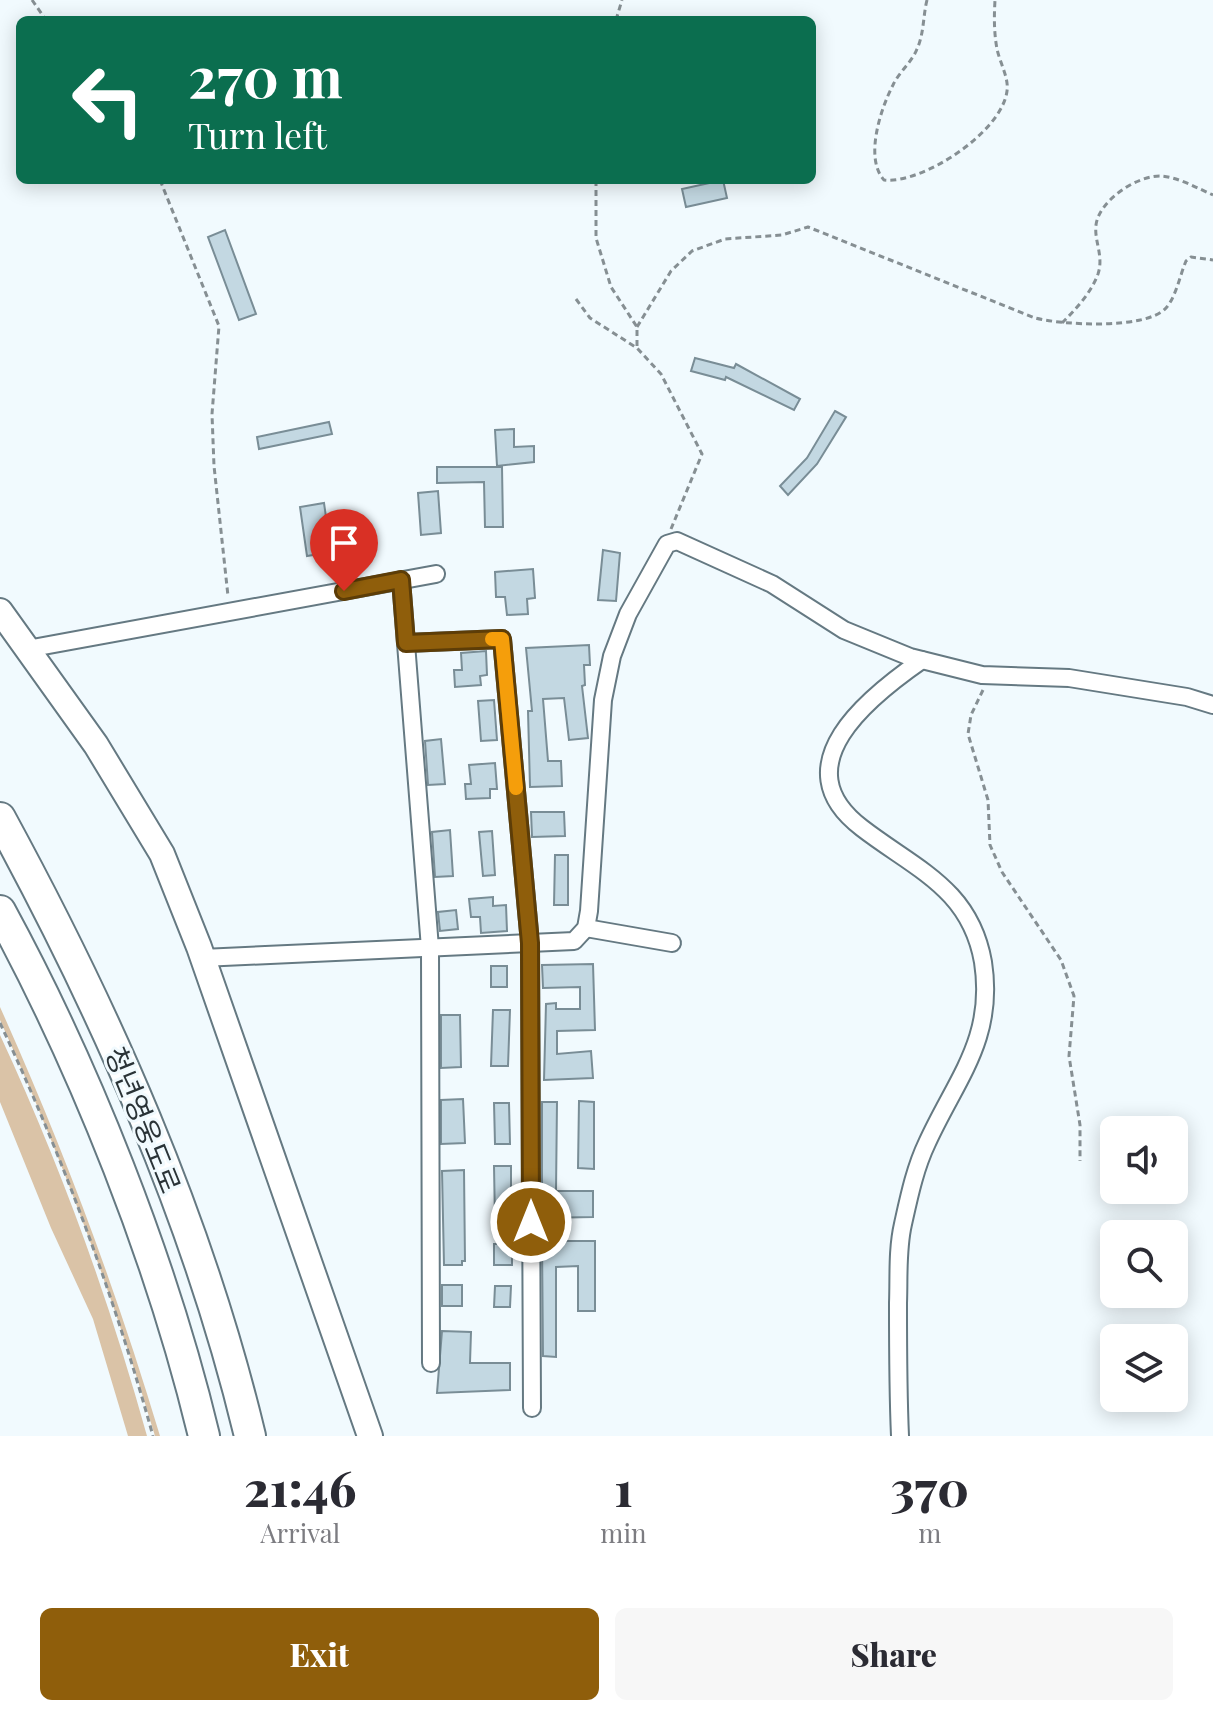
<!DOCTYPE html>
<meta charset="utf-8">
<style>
body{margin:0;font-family:"Playfair Display","Noto Sans KR",serif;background:#f7f7f7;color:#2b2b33;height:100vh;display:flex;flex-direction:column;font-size:30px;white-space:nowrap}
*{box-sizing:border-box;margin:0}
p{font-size:26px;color:#7c7c81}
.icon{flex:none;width:44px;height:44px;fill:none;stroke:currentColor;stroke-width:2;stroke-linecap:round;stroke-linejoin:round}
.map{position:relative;height:1436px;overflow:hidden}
.side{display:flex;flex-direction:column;background:#fff;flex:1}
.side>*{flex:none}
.top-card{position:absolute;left:16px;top:16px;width:800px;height:168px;border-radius:12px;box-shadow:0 4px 20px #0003;background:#0b6e4f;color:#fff;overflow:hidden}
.buttons{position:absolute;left:1100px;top:1116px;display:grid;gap:16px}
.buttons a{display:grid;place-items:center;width:88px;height:88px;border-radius:12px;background:#fff;box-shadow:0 4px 20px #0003;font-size:40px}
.pin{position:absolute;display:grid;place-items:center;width:68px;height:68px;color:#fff;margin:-82px -34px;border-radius:50% 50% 50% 0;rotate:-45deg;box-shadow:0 0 8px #0007}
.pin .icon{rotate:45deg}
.me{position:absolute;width:88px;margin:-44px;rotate:0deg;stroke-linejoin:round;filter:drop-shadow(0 0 6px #0008)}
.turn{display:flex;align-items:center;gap:28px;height:168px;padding:0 40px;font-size:36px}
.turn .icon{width:104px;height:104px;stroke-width:2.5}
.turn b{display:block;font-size:56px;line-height:68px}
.eta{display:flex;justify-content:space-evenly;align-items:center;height:136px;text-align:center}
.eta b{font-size:48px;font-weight:800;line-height:56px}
.action{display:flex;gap:16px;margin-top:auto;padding:16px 40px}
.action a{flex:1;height:92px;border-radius:12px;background:#8f5e0b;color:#fff;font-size:32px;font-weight:800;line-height:92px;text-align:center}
.action a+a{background:#f7f7f7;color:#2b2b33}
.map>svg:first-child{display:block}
</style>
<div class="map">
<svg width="1213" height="1436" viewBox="0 0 1213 1436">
<rect width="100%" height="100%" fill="#f1fafe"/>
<g fill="#dac3a7">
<path d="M 0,1007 C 63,1147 116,1289 160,1436 L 155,1436 C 112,1293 61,1156 0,1020 Z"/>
<path d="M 0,1035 C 60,1164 109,1299 147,1436 L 128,1436 L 93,1319 L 51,1228 L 0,1102 Z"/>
</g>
<g fill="#c3d8e2" stroke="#798d96" stroke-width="2">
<path d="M 723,180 L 727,198 L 686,207 L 682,189 Z"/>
<path d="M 225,230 L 256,314 L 239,320 L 208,237 Z"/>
<path d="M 695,358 L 734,368 L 736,364 L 800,399 L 794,410 L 726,377 L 725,380 L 691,371 Z"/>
<path d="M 835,411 L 846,417 L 817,464 L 788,495 L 780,486 L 807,458 Z"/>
<path d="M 329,422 L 332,434 L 259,449 L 257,437 Z"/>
<path d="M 514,429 L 514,447 L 534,446 L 534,462 L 497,466 L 495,430 Z"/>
<path d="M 437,467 L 502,467 L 503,527 L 485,527 L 484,482 L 437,483 Z"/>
<path d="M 438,491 L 441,533 L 421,535 L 418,493 Z"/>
<path d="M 324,503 L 331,552 L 307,556 L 300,507 Z"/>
<path d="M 603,550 L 620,553 L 616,601 L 598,600 Z"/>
<path d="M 533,569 L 535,598 L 527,599 L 528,614 L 507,615 L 505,597 L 496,597 L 495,572 Z"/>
<path d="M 589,645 L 590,665 L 584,665 L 585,685 L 582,686 L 588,738 L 569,740 L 564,698 L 543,699 L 548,761 L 561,761 L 562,786 L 530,787 L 528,711 L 532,711 L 526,648 Z"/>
<path d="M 486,651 L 487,675 L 480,676 L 481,685 L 455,687 L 454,670 L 462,670 L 461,653 Z"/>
<path d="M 494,700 L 497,740 L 481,741 L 478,701 Z"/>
<path d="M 441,739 L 445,784 L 428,785 L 425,741 Z"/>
<path d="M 495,763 L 497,789 L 490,789 L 490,798 L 466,799 L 465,784 L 471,784 L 469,765 Z"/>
<path d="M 531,812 L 564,812 L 565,836 L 532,837 Z"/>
<path d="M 450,830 L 453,876 L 435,877 L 432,832 Z"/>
<path d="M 492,831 L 495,875 L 483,876 L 479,832 Z"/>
<path d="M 555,855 L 568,855 L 568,905 L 554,905 Z"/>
<path d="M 493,897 L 493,906 L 506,905 L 507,931 L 481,933 L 480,917 L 471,917 L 469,899 Z"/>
<path d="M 456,910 L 458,929 L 440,931 L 438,912 Z"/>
<path d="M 593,964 L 595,1030 L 557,1031 L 557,1054 L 591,1051 L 593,1078 L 544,1080 L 546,1004 L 556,1003 L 556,1009 L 580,1009 L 580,987 L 543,988 L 542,965 Z"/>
<rect x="491" y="966" width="16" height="21"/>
<path d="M 493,1010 L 510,1010 L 508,1066 L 491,1066 Z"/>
<path d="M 441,1015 L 460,1015 L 461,1067 L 441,1068 Z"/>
<path d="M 463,1099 L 465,1143 L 441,1144 L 441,1100 Z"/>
<path d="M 579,1101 L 594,1102 L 594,1169 L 578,1168 Z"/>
<path d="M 542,1102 L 557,1102 L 556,1191 L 593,1191 L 593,1217 L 542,1218 Z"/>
<path d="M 494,1103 L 509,1103 L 510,1144 L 495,1144 Z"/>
<path d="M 494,1166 L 511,1166 L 511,1221 L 495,1221 Z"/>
<path d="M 464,1170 L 465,1261 L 462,1261 L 462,1265 L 444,1265 L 442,1171 Z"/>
<path d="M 542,1241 L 595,1241 L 595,1311 L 578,1311 L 578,1266 L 556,1267 L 556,1357 L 543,1356 Z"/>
<rect x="494" y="1244" width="18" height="21"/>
<rect x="442" y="1285" width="20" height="21"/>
<path d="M 495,1286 L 511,1286 L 510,1307 L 494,1307 Z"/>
<path d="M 442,1331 L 471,1332 L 470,1363 L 510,1363 L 510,1390 L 437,1393 Z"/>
</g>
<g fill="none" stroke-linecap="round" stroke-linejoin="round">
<defs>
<g id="street">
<path d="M 401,580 L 430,948 L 431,1363"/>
<path d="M 406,643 L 502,639 L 530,943 L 532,1408"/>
<path d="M 27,649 L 436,574"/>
<path d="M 586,928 L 672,943"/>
<path d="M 202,958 L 574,941 L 586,928 L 589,911 L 603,700 L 612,656 L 628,614 L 667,544 L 677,541 L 772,584 L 844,630 L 910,657 L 982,675 L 1069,678 L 1187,697 L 1213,705"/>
<path d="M 900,1436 C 898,1391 898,1347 898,1303 C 899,1277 897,1250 903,1224 C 909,1197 915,1168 927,1143 C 956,1079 995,1039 983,962 C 970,888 915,869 862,828 C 780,766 870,696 922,660"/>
</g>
<path id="secondary" d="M 0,611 L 96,745 L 162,854 L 199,947 L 370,1436"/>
<g id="highway">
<path d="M 0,818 C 106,1013 198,1219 250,1436"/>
<path d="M 0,911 C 86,1069 162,1261 204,1436"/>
</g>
</defs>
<use href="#street" stroke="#657982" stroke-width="20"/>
<use href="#secondary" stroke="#657982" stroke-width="28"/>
<use href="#highway" stroke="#657982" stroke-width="34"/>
<g stroke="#868f93" stroke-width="3" stroke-dasharray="6 4" stroke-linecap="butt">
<path d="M 32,0 L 46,20"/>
<path d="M 927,0 C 923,16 924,34 917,49 C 912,62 899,72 893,85 C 881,108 864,158 884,180 C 923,184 1002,132 1007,91 C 1009,78 1000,63 997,49 C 994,33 994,17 995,0"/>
<path d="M 616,20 L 622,0"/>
<path d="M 160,180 L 219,326 L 212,414 L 214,466 L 228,596"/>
<path d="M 596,180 L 596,238 L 611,287 L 637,327 L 637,348"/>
<path d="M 576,299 L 590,318 L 637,348 L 661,374 L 702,454 L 671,529"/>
<path d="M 1062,323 C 1076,309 1091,293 1098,274 C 1104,256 1094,241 1096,225 C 1099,200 1138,175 1161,176 C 1178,177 1197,188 1213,195"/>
<path d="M 637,327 L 671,271 L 692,251 L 725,239 L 782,235 L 808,227 L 1035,318 C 1062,325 1146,330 1166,308 C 1176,297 1180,275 1186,261 L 1191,257 L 1213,260"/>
<path d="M 983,690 L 971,715 L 968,734 L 988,800 L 990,845 L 1002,872 L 1061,960 L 1074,996 L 1069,1056 L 1080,1125 L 1080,1161"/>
<path d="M 0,1023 C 62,1155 114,1295 153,1436"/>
</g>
<use href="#street" stroke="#fff" stroke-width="16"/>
<use href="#secondary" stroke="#fff" stroke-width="24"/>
<use href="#highway" stroke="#fff" stroke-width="30"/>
</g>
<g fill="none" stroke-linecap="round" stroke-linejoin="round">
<defs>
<path id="route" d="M 344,591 L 401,580 L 406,643 L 502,639 L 530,943 L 531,1222"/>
</defs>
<use href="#route" stroke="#5d3d07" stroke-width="20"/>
<use href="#route" stroke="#8f5e0b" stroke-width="14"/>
<path stroke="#f59e0b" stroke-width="14" d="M 492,639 L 502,639 L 516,788"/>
</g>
<g text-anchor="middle" stroke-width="6" stroke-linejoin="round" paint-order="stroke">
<g font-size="28" fill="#2a3337" stroke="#f1fafe">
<text transform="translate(143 1120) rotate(68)" y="10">청년영웅도로</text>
</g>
</g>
</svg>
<div class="buttons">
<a><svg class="icon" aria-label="sound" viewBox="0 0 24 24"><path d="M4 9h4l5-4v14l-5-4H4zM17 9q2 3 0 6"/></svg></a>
<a><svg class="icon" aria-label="search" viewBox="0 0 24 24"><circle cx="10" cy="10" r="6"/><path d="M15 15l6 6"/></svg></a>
<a><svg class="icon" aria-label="layers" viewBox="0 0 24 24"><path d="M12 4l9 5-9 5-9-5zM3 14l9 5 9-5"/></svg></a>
</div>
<div class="pin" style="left:344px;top:591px;background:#d93025"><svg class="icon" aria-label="arrive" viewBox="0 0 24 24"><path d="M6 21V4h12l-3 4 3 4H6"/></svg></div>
<svg class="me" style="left:531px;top:1222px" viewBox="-20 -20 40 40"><circle r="17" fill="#8f5e0b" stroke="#fff" stroke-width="3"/><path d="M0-11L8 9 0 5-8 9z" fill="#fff"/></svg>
<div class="top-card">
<div class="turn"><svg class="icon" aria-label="left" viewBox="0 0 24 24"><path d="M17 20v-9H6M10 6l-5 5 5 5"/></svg><div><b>270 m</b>Turn left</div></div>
</div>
</div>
<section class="side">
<div class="eta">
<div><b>21:46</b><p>Arrival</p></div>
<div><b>1</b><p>min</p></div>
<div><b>370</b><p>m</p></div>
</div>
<div class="action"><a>Exit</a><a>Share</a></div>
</section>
